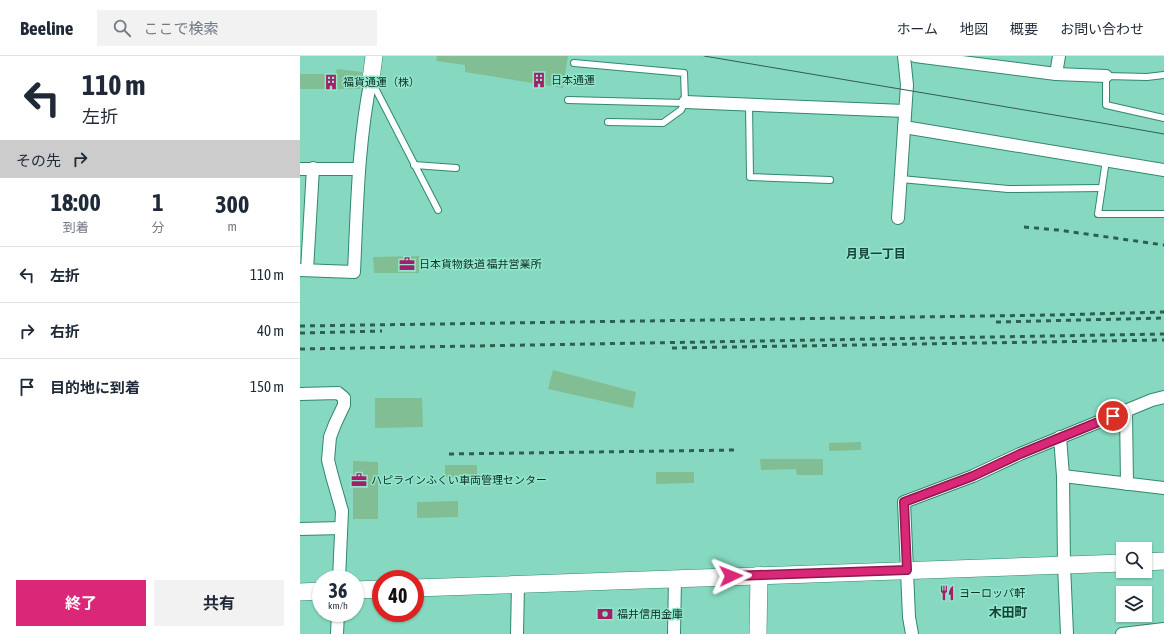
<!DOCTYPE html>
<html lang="ja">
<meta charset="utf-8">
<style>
body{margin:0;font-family:"Asap Condensed","Noto Sans JP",sans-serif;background:#f2f2f3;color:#1f2937;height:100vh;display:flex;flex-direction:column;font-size:15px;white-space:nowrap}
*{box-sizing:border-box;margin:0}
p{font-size:13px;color:#747a83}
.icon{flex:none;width:22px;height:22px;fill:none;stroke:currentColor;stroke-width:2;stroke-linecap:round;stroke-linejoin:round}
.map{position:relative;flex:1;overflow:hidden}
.side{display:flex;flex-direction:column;background:#fff;width:300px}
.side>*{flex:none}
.banner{background:#fff;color:#1f2937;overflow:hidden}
.controls{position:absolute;left:816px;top:486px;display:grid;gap:8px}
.controls a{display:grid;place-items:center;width:36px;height:36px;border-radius:0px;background:#fff;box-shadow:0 1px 3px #0004;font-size:20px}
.speed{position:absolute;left:12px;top:514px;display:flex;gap:8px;font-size:20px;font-weight:700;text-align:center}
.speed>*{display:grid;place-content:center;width:52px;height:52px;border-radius:50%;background:#fff;box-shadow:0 1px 3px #0004;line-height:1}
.speed small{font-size:10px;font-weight:400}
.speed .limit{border:6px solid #d22;background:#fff;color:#111}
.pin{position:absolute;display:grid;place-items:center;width:34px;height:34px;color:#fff;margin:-17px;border:2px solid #fff;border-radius:50%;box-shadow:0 1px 4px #0007}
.me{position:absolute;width:44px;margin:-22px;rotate:88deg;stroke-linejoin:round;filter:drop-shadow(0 0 3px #0008)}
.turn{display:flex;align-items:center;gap:14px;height:84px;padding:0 16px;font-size:18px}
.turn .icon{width:52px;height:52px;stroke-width:2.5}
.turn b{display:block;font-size:28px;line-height:34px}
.then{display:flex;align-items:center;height:38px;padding:0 16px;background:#0003;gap:8px;font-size:15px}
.eta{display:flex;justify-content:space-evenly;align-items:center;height:68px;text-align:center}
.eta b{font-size:24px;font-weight:700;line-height:28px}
.primary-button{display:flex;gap:8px;margin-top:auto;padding:8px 16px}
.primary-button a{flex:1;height:46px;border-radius:0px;background:#db2777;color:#fff;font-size:16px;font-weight:700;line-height:46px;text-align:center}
.primary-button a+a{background:#f2f2f3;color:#1f2937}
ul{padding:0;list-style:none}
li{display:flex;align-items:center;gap:12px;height:56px;padding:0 16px;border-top:1px solid #e0e1e3}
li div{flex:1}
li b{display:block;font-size:15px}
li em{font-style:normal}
header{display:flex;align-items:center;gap:24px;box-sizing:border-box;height:56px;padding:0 20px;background:#fff;border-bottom:1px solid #e0e1e3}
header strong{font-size:19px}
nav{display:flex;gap:22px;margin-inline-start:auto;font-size:14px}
.search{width:280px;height:36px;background:#f2f2f3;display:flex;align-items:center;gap:10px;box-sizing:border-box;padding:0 14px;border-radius:0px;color:#747a83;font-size:15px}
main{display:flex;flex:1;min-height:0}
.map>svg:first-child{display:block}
</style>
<header>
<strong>Beeline</strong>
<div class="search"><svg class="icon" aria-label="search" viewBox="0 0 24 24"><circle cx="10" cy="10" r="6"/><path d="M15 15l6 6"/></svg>ここで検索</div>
<nav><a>ホーム</a><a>地図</a><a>概要</a><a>お問い合わせ</a></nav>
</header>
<main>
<section class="side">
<div class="banner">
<div class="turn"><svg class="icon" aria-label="left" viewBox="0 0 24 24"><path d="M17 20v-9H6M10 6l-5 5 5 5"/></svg><div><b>110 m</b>左折</div></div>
<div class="then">その先<svg class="icon" aria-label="right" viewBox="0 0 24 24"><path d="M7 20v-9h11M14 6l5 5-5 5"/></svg></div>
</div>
<div class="eta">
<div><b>18:00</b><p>到着</p></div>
<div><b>1</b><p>分</p></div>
<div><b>300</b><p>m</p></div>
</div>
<ul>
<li><svg class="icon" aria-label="left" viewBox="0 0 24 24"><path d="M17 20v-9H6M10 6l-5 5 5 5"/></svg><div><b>左折</b></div><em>110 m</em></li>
<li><svg class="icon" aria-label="right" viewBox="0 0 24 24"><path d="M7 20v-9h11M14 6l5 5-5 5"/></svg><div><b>右折</b></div><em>40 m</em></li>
<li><svg class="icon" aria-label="arrive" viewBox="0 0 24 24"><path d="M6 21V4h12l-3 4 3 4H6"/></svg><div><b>目的地に到着</b></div><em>150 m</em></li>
</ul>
<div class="primary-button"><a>終了</a><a>共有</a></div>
</section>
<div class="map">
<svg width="864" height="578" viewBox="0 0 864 578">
<rect width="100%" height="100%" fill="#86d9c0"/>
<g fill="#81be93">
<path d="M 137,0 L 268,0 L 263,32 L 165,16 L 165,9 L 136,5 Z"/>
<path d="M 37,13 L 62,16 L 60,33 L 0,33 L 0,18 L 35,18 Z"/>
<path d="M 119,200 L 119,217 L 74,217 L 73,201 Z"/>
<path d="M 253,314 L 336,336 L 333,352 L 248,333 Z"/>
<path d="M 75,342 L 122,342 L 123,371 L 75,372 Z"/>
<path d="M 561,386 L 561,394 L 529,395 L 529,387 Z"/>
<path d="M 460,403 L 523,403 L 523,419 L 497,419 L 496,413 L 461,414 Z"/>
<path d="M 53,405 L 78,406 L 78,463 L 53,463 Z"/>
<path d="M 145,409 L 177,409 L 177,420 L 145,421 Z"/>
<path d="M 356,416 L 394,416 L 394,427 L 356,428 Z"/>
<path d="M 158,445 L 158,461 L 117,462 L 117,446 Z"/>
</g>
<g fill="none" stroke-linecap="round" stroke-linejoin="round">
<defs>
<g id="lane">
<path d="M 274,7 L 384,17 L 385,46 L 381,54 L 363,67 L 308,66"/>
<path d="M 864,19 L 847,21 L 806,20 L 806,49 L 864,62"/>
<path d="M 72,26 L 138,154"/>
<path d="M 268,44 L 384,47"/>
<path d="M 449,48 L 450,121 L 530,124"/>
<path d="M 806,104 L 798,158 L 864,158"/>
<path d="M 114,109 L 156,112"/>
<path d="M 601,123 L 708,133 L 802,132"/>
</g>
<g id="street">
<path d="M 615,0 L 756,18 L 806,20"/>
<path d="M 756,18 L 759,0"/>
<path d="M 385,46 L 605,55"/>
<path d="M 604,71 L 864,114"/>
<path d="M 0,113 L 59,113"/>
<path d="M 598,162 L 607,29 L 604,0"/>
<path d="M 0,214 L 54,216 C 57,152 58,86 71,23"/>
<path d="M 7,214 L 13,112"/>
<path d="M 0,338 L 38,337 L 44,342 L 44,349 L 35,368 L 30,381 L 28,404 L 32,420 L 42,455 L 39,523"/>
<path d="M 826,355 L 827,428"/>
<path d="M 760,381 L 763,420 L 764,509 L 767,578"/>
<path d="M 763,420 L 864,432"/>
<path d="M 0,473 L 41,472"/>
<path d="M 37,578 L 38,557"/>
<path d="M 217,578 L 218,529"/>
<path d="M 374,578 L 375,523"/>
<path d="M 612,578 L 609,561 L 604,446 L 673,420 L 720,398 L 852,344 L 864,341"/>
<path d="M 822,578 L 864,573"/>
</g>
<g id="secondary">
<path d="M 71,23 L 74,0"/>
<path d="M 845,506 L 864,505"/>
<path d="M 115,532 L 823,507"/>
<path d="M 55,534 L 81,533"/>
<path d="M 0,536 L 21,535"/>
<path d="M 458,578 L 459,519"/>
</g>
</defs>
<use href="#lane" stroke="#318770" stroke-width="8"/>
<use href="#street" stroke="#318770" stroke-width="14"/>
<use href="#secondary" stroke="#318770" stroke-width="18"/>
<use href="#lane" stroke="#fff" stroke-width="6"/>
<use href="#street" stroke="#fff" stroke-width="12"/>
<use href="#secondary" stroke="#fff" stroke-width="17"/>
<path stroke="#2e5e50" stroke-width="1" d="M 404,0 L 796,66 L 864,78"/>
<g stroke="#2e5e50" stroke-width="3" stroke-dasharray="5 5" stroke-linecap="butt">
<path d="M 724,171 L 758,174 L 864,189"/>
<path d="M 696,266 L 864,262"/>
<path d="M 0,270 L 753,259 L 864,256"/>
<path d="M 0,277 L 82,275"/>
<path d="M 372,292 L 864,284"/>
<path d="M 0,293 L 864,278"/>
<path d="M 149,398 L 437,394"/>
</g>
</g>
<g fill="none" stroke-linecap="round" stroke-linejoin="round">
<defs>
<path id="route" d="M 431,520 L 607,514 L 604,446 L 673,420 L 720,398 L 813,360"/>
</defs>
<use href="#route" stroke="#8e194d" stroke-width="10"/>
<use href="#route" stroke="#db2777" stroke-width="7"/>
</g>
<defs>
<symbol id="building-bare" viewBox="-9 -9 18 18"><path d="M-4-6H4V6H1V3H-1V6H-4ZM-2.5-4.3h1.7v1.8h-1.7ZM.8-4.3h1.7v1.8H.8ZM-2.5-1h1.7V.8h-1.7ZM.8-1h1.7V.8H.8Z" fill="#a51e69" stroke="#93e6cc" stroke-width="2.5" paint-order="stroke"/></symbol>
<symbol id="office-bare" viewBox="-9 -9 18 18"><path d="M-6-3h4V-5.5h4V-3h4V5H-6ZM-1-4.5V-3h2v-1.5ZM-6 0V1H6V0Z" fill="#a51e69" stroke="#93e6cc" stroke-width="2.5" paint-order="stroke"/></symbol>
<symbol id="restaurant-bare" viewBox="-9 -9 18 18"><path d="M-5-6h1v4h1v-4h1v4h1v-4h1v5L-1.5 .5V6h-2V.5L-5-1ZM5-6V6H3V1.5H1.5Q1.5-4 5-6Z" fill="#a51e69" stroke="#93e6cc" stroke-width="2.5" paint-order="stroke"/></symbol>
<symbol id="bank-bare" viewBox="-9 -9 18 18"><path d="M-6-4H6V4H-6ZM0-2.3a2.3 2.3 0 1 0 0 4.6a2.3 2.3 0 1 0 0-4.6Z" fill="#a51e69" stroke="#93e6cc" stroke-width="2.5" paint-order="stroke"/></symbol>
</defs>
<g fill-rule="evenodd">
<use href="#building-bare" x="228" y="13" width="22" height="22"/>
<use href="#building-bare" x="20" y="15" width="22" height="22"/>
<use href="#office-bare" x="96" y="197" width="22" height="22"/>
<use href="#office-bare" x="48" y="413" width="22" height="22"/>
<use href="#restaurant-bare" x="636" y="526" width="22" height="22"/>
<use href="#bank-bare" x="294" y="547" width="22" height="22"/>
</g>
<g text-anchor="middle" stroke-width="3" stroke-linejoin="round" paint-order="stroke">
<g font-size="11" fill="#0d3127" stroke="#93e6cc" text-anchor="start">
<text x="251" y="28">日本通運</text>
<text x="43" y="30">福貨通運（株）</text>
<text x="119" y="212">日本貨物鉄道 福井営業所</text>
<text x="71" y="428">ハピラインふくい車両管理センター</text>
<text x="659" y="541">ヨーロッパ軒</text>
<text x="317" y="562">福井信用金庫</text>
</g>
<g font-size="12" font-weight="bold" fill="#164337" stroke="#93e6cc">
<text x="576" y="202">月見一丁目</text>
</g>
<g font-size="13" font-weight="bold" fill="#164337" stroke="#93e6cc">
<text x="708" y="561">木田町</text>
</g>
</g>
</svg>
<div class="controls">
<a><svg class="icon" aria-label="search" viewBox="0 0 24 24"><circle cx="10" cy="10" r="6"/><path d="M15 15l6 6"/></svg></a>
<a><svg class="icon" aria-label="layers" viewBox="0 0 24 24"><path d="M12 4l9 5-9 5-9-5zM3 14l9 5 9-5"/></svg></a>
</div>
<div class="speed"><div>36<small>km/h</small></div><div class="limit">40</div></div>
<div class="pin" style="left:813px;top:360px;background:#d93025"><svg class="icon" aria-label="arrive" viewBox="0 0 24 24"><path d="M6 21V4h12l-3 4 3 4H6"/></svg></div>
<svg class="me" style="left:431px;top:520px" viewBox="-20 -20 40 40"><path d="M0-17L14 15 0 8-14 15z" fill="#db2777" stroke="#fff" stroke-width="4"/></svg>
</div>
</main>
